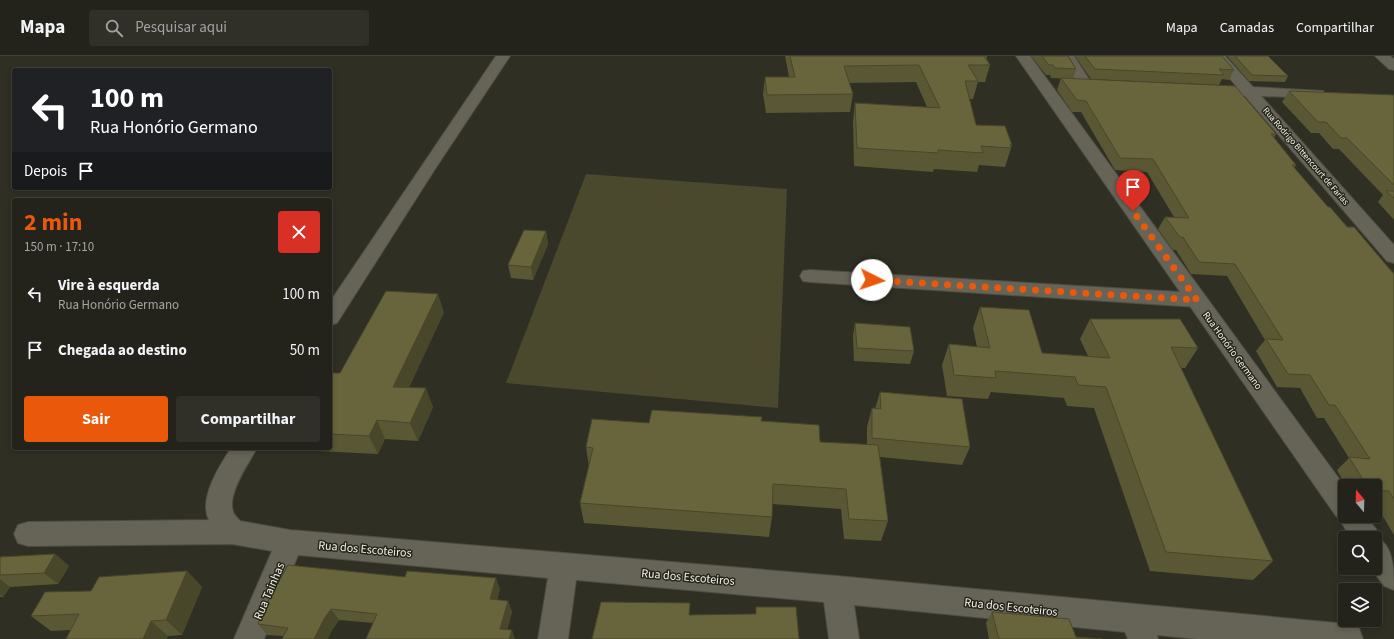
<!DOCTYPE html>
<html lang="pt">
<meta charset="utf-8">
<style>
body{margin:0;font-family:"Source Sans 3",sans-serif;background:#302f28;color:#f1f3f6;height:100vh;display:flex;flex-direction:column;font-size:15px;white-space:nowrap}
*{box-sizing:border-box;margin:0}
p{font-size:13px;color:#a3a4a3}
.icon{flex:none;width:22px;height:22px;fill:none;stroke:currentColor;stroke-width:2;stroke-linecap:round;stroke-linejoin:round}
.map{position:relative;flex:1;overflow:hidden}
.details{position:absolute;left:12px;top:142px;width:320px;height:252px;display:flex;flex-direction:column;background:#24231b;border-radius:4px;box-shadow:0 2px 6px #0003,0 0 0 1px #41403a}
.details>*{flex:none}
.banner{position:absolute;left:12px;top:12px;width:320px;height:122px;border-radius:4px;box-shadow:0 2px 6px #0003,0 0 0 1px #41403a;background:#202124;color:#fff;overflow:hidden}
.needle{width:26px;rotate:341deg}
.buttons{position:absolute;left:1338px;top:423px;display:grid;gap:8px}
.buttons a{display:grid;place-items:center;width:44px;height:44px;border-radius:4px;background:#24231b;box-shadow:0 2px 6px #0003,0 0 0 1px #41403a;font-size:20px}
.pin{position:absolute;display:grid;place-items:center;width:34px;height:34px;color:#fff;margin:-41px -17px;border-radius:50% 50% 50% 0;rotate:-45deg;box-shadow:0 0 4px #0007}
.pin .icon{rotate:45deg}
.me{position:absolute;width:44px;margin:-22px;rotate:94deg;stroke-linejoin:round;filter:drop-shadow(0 0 3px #0008)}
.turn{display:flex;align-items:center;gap:14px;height:84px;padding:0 12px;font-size:18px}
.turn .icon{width:52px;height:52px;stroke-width:2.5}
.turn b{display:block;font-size:28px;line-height:34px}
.then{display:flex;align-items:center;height:38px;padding:0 12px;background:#0003;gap:8px;font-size:15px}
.round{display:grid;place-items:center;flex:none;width:42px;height:42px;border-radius:4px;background:#302f28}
.overview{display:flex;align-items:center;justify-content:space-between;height:68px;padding:0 12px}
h1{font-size:24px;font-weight:700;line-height:30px;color:#ea580c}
.button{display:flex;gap:8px;margin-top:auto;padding:8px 12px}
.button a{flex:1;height:46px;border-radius:4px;background:#ea580c;color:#fff;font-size:16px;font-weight:700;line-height:46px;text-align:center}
.button a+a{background:#302f28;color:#f1f3f6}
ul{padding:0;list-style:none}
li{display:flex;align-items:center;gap:12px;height:56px;padding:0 12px}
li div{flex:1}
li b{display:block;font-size:15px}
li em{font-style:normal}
header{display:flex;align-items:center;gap:24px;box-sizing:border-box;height:56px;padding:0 20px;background:#24231b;border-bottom:1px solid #41403a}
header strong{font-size:19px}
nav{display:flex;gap:22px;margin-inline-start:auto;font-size:14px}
.search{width:280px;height:36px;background:#302f28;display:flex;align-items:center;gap:10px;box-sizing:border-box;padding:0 14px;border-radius:4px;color:#a3a4a3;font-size:15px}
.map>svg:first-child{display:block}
</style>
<header>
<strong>Mapa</strong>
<div class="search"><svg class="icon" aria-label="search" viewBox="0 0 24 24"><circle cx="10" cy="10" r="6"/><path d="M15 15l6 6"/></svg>Pesquisar aqui</div>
<nav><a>Mapa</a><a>Camadas</a><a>Compartilhar</a></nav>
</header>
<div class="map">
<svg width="1394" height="583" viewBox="0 0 1394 583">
<rect width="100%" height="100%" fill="#302f24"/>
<path fill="#4a482d" d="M 586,118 L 787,133 L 778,352 L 506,327 Z"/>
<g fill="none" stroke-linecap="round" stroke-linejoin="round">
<defs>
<g id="minor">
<path d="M 496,0 L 510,0 L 435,113 L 337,267 L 330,269 L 330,246 Z"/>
<path d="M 1060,0 L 1074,0 L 1092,28 L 1090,31 L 1085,32 L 1080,31 Z"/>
<path d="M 1375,0 L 1390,0 L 1394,3 L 1394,14 L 1389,13 Z"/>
<path d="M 810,214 L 1197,237 L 1204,239 L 1207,244 L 1204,249 L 1197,251 L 810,226 L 803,225 L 800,220 L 803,215 Z"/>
<path d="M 231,392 L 257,392 C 249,407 225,440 234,458 C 236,460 238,463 240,465 L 290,474 L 837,520 L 1348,568 L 1359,572 L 1363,583 L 1197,583 L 1157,579 L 1158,583 L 1128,583 L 1125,576 L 854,549 L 859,583 L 829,583 L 824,546 L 576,524 L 568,583 L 538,583 L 548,522 L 298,499 L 264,583 L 234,583 L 272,495 L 232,488 L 28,490 L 18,487 L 14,478 L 18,469 L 28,466 L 209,464 C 198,443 220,409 231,392 Z"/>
</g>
<g id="tertiary">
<path d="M 1016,0 L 1030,0 L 1345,431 L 1345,460 L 1366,460 L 1376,473 L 1379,483 C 1394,491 1394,517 1394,534 L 1384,530 L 1371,512 L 1375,512 L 1375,482 L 1351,482 L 1338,461 L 1336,460 Z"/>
<path d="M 1211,0 L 1225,0 L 1253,31 L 1323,35 L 1325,38 L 1323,41 L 1318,42 L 1261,40 L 1394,189 L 1394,207 L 1387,205 L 1245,40 L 1206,37 L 1204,34 L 1206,31 L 1211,30 L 1237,31 Z"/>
</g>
</defs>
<use href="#minor" stroke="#4d4c42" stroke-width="2"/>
<use href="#tertiary" stroke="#4d4c42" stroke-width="2"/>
<use href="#minor" fill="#656457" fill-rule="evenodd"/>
<use href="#tertiary" fill="#656457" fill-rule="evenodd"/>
</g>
<g fill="#595734">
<path d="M 785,0 L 987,0 L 987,3 L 990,9 L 985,26 L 978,26 L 973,43 L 969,43 L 976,69 L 1012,89 L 1005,111 L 979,109 L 977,116 L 934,113 L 933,116 L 854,110 L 853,65 L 855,47 L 927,51 L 916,26 L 849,27 L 853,38 L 850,56 L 766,57 L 763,38 L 765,21 L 789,21 Z"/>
<path d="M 1031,0 L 1068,0 L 1076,13 L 1073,23 L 1051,22 L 1050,19 L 1046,19 Z"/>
<path d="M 1075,0 L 1222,0 L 1234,14 L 1229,24 L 1222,23 L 1219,29 L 1091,23 Z"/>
<path d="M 1227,0 L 1268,0 L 1288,20 L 1285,26 L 1249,25 Z"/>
<path d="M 1061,22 L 1276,78 L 1274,82 L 1296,109 L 1294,112 L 1328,151 L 1394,217 L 1394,479 L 1375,447 L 1375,430 L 1346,430 L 1337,414 L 1349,402 L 1324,362 L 1317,362 L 1300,332 L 1277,331 L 1256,295 L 1265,284 L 1227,220 L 1191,218 L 1176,194 L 1173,194 L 1158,173 L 1165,161 L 1174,161 L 1147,116 L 1115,114 L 1081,56 L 1072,56 L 1057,34 Z"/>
<path d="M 1289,35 L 1394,39 L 1394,164 L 1378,146 L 1383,139 L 1339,93 L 1333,93 L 1319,77 L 1311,77 L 1282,46 Z"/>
<path d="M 546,175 L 548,188 L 533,224 L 511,222 L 508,209 Z"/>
<path d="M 980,251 L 1042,297 L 1088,300 L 1080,283 L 1090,263 L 1198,292 L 1185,312 L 1181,312 L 1273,505 L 1253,524 L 1150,515 L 1094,352 L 1067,350 L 1064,342 L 991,336 L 988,343 L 947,340 L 942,309 L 949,288 L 977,291 L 973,272 Z"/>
<path d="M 444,256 L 409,331 L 433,351 L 418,385 L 385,383 L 378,398 L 317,395 L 316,392 L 330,392 L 330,317 L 340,317 Z"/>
<path d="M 855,267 L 914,295 L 910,308 L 854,305 L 853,280 Z"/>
<path d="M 880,336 L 970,391 L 962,409 L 880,401 L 888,465 L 881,485 L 844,483 L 841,453 L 772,448 L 772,461 L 769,481 L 584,467 L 580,447 L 589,411 L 586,391 L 649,367 L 761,365 L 820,386 L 867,389 L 867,371 L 872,352 L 875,353 Z"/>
<path d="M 55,498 L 69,510 L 58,528 L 10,531 L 3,541 L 0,541 L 0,501 Z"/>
<path d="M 187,515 L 202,531 L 182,579 L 168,580 L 71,574 L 51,575 L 31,560 L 91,535 Z"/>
<path d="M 500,533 L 497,544 L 508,545 L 512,556 L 507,574 L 373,567 L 339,564 L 332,574 L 283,580 L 267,579 L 258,568 L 265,551 Z"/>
<path d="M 992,556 L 1076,581 L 1102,583 L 989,583 L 986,567 Z"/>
</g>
<g fill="#49472a">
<path d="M 546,175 L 548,188 L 533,224 L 531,211 Z"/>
<path d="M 438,238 L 444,256 L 401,349 L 393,331 Z"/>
<path d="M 426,332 L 433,351 L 418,385 L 410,367 Z"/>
<path d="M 377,364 L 385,383 L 378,398 L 369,380 Z"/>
<path d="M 55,498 L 69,510 L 58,528 L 44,517 Z"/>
<path d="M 187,515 L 202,531 L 182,579 L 166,564 Z"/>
<path d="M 496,522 L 500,533 L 494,554 L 490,543 Z"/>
<path d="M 0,523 L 10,531 L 3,541 L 0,539 Z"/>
<path d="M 508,545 L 512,556 L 504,583 L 500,573 Z"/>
<path d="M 331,553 L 339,564 L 332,574 L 328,583 L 314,583 L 324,563 Z"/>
<path d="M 151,565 L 168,580 L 167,583 L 143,583 Z"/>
<path d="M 512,574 L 515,583 L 509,583 Z"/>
</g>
<g fill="#68653c" stroke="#49472a">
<path d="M 790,0 L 984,0 L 990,9 L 968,9 L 978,25 L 965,25 L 976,69 L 1005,70 L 1012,89 L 1010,88 L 1011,92 L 981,90 L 983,97 L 938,94 L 938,97 L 857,92 L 855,47 L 940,52 L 919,9 L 844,10 L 853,38 L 767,39 L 765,21 L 795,21 Z"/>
<path d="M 1042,0 L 1068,0 L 1076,13 L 1055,12 L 1053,9 L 1049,9 Z"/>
<path d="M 1085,0 L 1222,0 L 1234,14 L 1219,13 L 1224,19 L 1095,13 Z"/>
<path d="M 1235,0 L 1268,0 L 1288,20 L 1252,19 Z"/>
<path d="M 1061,22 L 1235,30 L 1276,78 L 1271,78 L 1296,109 L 1292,109 L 1328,151 L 1330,151 L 1347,171 L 1354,171 L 1393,217 L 1394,217 L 1394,443 L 1389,435 L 1375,434 L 1375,430 L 1367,430 L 1349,401 L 1370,403 L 1335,349 L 1329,349 L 1310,319 L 1288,318 L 1266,283 L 1283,284 L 1235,208 L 1199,206 L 1183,181 L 1180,181 L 1165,161 L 1189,162 L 1153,103 L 1120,102 L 1086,45 L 1077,44 Z"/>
<path d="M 1289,35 L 1394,39 L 1394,129 L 1347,82 L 1341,82 L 1326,66 L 1318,66 Z"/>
<path d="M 1386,135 L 1394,135 L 1394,142 Z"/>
<path d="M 524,174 L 546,175 L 531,211 L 508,209 Z"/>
<path d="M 386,235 L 438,238 L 393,331 L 426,332 L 410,367 L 377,364 L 369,380 L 330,378 L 330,317 L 340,317 Z"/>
<path d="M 980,251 L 1029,254 L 1042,297 L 1110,302 L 1090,263 L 1180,263 L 1198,292 L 1171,291 L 1273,505 L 1166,496 L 1106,331 L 1078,329 L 1075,321 L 995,315 L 996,322 L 954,319 L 949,288 L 990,292 Z"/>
<path d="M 855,267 L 910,271 L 914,295 L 857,292 Z"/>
<path d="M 880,336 L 962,343 L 970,391 L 872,382 L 872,352 L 881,353 Z"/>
<path d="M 652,354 L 762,361 L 761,365 L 819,369 L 820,386 L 878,389 L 888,465 L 849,463 L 846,433 L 773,428 L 772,461 L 580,447 L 593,392 L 586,391 L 592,363 L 649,367 Z"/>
<path d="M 55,498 L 44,517 L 0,519 L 0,501 Z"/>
<path d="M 288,509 L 405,521 L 407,515 L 496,522 L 490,543 L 508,545 L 500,573 L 512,574 L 509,583 L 366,583 L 377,558 L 331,553 L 324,563 L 314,583 L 282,583 L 288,572 L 258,568 L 265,551 Z"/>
<path d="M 187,515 L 166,564 L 151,565 L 143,583 L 66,583 L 79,558 L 31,560 L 45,536 L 91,535 L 99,521 Z"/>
<path d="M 601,546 L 690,547 L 689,559 L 756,558 L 756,551 L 796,551 L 799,583 L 592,583 Z"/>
<path d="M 992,556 L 1069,563 L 1076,581 L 1102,583 L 999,583 Z"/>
</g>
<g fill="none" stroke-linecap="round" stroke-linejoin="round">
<path stroke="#ea580c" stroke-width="7" stroke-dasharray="0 12.6" d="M 872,224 L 1197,244 L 1133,155"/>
</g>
<g text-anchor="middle" stroke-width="3" stroke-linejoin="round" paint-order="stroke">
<g font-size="9" fill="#f3f3eb" stroke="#26251a">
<text transform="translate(1306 100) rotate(49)" y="3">Rua Rodrigo Bittencourt de Farias</text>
</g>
<g font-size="10" fill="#f3f3eb" stroke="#26251a">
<text transform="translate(1233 294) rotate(54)" y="4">Rua Honório Germano</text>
</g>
<g font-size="12" fill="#f3f3eb" stroke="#26251a">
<text transform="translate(365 493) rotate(5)" y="4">Rua dos Escoteiros</text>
<text transform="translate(688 521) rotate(5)" y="4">Rua dos Escoteiros</text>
<text transform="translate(269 535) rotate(-67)" y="4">Rua Tainhas</text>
<text transform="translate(1011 551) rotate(6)" y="4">Rua dos Escoteiros</text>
</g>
</g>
</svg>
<div class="buttons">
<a><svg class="needle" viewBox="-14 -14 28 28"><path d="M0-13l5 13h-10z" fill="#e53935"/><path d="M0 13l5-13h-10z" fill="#a3a4a3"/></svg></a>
<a><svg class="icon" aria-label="search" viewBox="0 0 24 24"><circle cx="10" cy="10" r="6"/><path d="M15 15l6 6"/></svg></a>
<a><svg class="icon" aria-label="layers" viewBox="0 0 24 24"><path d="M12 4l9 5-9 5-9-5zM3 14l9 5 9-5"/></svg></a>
</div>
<div class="pin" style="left:1133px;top:155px;background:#d93025"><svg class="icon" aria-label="arrive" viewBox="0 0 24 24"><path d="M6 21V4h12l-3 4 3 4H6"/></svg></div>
<svg class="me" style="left:872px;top:224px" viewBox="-20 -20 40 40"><circle r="19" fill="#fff"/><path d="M0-13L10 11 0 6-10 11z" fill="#ea580c"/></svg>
<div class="banner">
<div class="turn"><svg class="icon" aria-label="left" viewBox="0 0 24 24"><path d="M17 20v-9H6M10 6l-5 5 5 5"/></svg><div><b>100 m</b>Rua Honório Germano</div></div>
<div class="then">Depois<svg class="icon" aria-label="arrive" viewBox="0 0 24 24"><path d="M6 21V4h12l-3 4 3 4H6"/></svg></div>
</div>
<section class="details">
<div class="overview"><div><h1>2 min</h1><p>150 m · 17:10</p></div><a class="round" style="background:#d93025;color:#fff"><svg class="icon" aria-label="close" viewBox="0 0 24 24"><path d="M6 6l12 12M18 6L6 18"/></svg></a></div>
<ul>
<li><svg class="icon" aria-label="left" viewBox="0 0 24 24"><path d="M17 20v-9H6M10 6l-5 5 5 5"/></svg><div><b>Vire à esquerda</b><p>Rua Honório Germano</p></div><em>100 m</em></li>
<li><svg class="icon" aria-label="arrive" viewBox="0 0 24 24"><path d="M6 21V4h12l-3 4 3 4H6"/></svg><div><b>Chegada ao destino</b></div><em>50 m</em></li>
</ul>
<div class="button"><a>Sair</a><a>Compartilhar</a></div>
</section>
</div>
